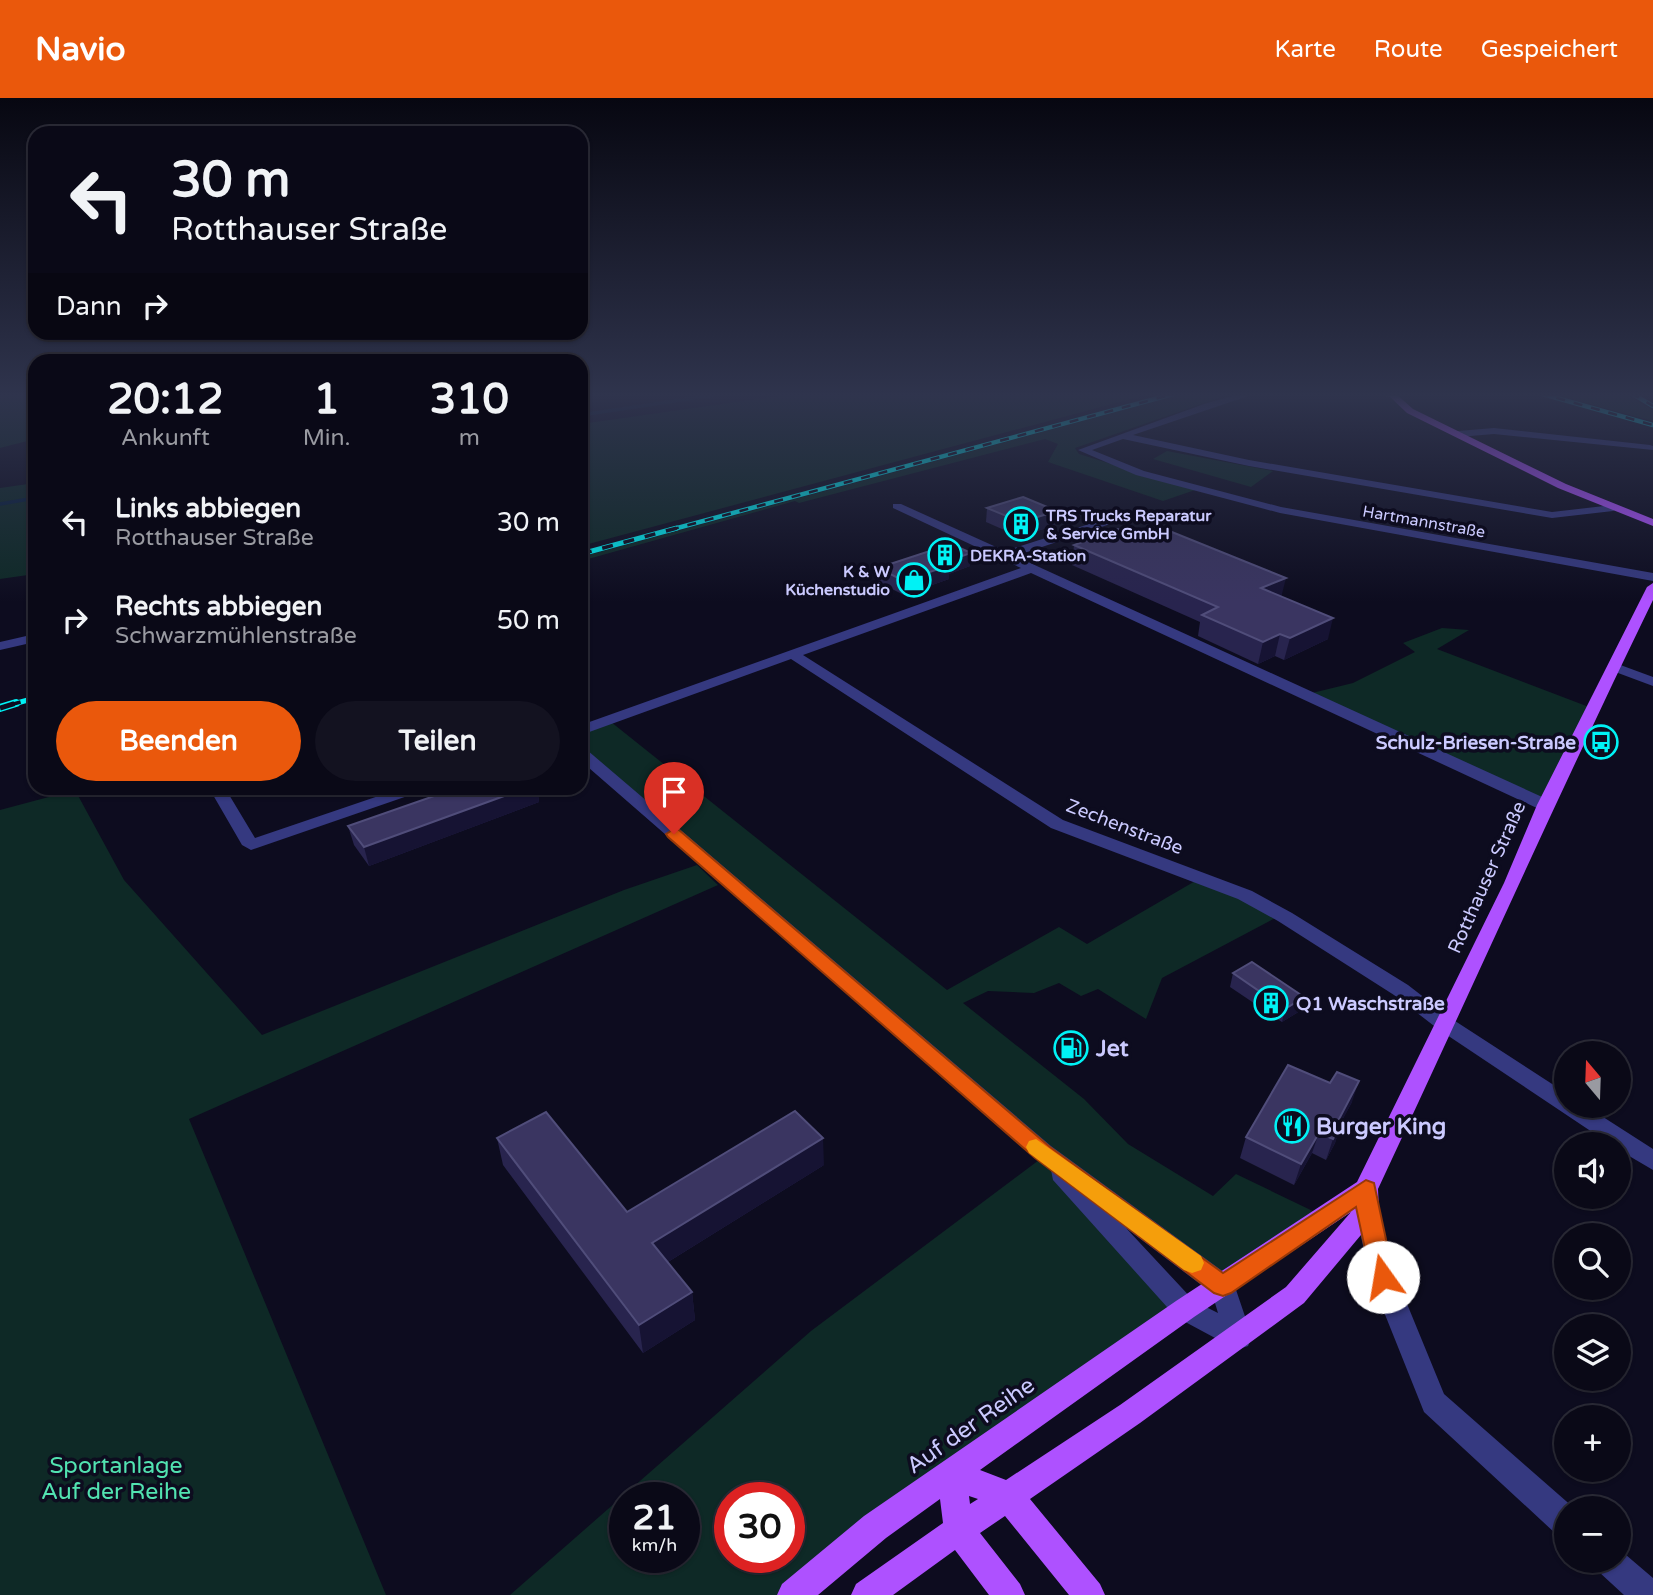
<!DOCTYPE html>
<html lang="de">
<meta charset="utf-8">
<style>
body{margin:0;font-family:"Varela Round",sans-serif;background:#131220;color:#f1f3f6;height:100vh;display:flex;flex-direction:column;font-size:26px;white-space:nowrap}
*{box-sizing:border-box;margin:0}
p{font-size:23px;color:#999aa1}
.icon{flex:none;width:38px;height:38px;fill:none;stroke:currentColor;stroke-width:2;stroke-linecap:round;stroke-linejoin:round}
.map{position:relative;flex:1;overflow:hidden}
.panel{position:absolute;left:28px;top:256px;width:560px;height:441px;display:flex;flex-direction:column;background:#0a0917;border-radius:21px;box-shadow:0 2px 5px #0004,0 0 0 2px #2a2a36}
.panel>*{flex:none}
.top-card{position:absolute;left:28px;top:28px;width:560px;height:214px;border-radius:21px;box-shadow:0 2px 5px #0004,0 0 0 2px #2a2a36;background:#0a0917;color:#f1f3f6;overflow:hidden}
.needle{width:46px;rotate:341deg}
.buttons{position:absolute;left:1554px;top:943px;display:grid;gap:14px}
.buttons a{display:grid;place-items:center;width:77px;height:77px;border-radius:50%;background:#0a0917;box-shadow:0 2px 5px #0004,0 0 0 2px #2a2a36;font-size:35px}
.speed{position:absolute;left:609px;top:1384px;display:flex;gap:14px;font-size:35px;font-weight:700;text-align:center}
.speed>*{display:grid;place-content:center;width:91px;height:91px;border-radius:50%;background:#0a0917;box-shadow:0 2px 5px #0004,0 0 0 2px #2a2a36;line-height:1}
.speed small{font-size:18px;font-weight:400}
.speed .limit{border:10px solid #d22;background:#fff;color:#111}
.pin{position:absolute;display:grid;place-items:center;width:60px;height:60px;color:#fff;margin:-72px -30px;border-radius:50% 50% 50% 0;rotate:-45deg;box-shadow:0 0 7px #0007}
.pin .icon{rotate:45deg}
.me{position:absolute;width:77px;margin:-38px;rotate:347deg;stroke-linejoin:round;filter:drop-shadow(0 0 5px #0008)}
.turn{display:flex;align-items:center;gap:24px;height:147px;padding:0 28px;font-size:32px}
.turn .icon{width:91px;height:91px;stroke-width:2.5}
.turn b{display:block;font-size:49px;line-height:60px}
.then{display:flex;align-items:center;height:66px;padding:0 28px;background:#0003;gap:14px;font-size:26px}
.eta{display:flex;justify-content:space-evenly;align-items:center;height:119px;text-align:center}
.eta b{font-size:42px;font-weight:700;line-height:49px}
.cta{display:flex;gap:14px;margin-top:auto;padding:14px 28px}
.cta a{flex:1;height:80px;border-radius:42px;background:#ea580c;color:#fff;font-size:28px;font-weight:700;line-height:80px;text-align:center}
.cta a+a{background:#131220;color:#f1f3f6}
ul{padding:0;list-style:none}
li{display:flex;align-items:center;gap:21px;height:98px;padding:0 28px}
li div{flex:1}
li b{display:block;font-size:26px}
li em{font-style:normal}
header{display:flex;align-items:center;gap:42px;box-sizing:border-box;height:98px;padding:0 35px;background:#ea580c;color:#fff}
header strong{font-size:33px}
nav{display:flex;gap:38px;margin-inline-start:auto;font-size:24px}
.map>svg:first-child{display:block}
</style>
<header>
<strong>Navio</strong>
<nav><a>Karte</a><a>Route</a><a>Gespeichert</a></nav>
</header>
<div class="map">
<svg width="1653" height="1497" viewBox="0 0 1653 1497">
<rect width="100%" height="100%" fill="#0d0c1f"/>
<g fill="#0e2926" fill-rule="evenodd">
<path d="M 0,295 L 35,295 L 35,341 L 0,350 Z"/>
<path d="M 800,295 L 1153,295 L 581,448 L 581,326 Z"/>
<path d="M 1186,295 L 1233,295 L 1075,350 L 1079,356 L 1195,392 L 1163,403 L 1048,364 L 1058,346 L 1045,341 L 799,405 L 795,403 L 581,463 L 581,459 Z"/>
<path d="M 1549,295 L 1623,295 L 1653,312 L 1653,323 Z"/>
<path d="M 1167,353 L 1273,373 L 1251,389 L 1153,361 Z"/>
<path d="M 35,385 L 35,476 L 0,481 L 0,390 Z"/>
<path d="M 1442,530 L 1469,532 L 1437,551 L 1589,609 L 1541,702 L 1308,596 L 1353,585 L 1415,554 L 1403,545 Z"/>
<path d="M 611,624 L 947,892 L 1059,829 L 1087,846 L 1197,782 L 1279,818 L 1162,880 L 1146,921 L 1098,891 L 1081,898 L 1059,885 L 1034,895 L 988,893 L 963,905 L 1084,1001 L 1128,1046 L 1213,1098 L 1236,1076 L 1319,1116 L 1223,1182 L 1074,1070 L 581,652 L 581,635 Z"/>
<path d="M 75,692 L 124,782 L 262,937 L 624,792 L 697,767 L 718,787 L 189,1021 L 386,1497 L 0,1497 L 0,712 Z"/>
<path d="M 1043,1059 L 1180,1210 L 786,1497 L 510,1497 L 811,1233 ZM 625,1400 L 684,1400 L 684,1460 L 625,1460 ZM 730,1400 L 789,1400 L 789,1460 L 730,1460 Z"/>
</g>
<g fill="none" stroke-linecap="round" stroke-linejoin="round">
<g stroke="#071f3d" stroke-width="3.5">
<path d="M 581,317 L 728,295"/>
<path d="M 0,406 L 35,400"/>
</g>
<g fill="#353980" fill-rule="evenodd">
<path d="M 1243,295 L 1257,295 L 1133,337 L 1249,362 L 1552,414 L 1613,407 L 1619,410 L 1613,413 L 1552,420 L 1249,368 L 1123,341 L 1092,352 L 1144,373 L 1281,409 L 1653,475 L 1653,483 L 1280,415 L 1136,377 L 1078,352 L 1204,306 Z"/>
<path d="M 1364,295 L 1394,295 L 1394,296 L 1390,299 Z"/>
<path d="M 1494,330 L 1650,347 L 1653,348 L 1653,352 L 1494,336 L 1458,339 L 1453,336 L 1458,333 Z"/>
<path d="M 893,406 L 901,406 L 1005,453 L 1117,417 L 1125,417 L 1125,421 L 1015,458 L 1551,703 L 1553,707 L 1551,711 L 1539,711 L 1031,475 L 803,557 L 1063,722 L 1252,793 L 1292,815 L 1408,887 L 1452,921 L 1566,995 L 1566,1008 L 1586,1008 L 1653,1051 L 1653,1072 L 1619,1052 L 1619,1046 L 1610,1046 L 1438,931 L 1394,897 L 1278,823 L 1238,801 L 1051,730 L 791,561 L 581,637 L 581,627 L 1021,470 L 893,410 Z"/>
<path d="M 35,536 L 35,544 L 0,552 L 0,544 Z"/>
<path d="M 1615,565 L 1653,579 L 1653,588 L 1610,572 L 1608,569 Z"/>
<path d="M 581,650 L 587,652 L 1051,1048 L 1232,1180 L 1252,1239 L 1248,1248 L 1239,1251 L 1230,1248 L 1176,1219 L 1053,1082 L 1051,1072 L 581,663 ZM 1126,1130 L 1212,1195 L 1218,1215 L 1194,1203 Z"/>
<path d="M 209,690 L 225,690 L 255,740 L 402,690 L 424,690 L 422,693 L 251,752 L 242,747 Z"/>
<path d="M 1367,1102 L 1376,1105 L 1379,1112 L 1396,1179 L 1444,1296 L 1574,1410 L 1566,1410 L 1566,1439 L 1555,1435 L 1424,1314 L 1370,1179 L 1355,1112 L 1358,1105 Z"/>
<path d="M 1619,1451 L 1653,1480 L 1653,1497 L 1624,1497 L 1599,1474 L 1595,1463 L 1619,1463 Z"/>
</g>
<g fill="#ae51ff" fill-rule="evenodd">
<path d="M 1386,295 L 1395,295 L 1413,311 L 1566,386 L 1653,421 L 1653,428 L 1558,390 L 1407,315 Z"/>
<path d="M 1653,485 L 1653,502 C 1558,697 1470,895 1378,1091 L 1379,1112 L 1376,1119 L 1304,1205 L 1140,1325 L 1030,1401 L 1100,1486 L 1105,1497 L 1069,1497 L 1005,1418 L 980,1435 L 1020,1486 L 1025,1497 L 989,1497 L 955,1452 L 893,1497 L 851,1497 L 856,1486 L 943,1425 L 940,1401 L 886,1440 L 818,1497 L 777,1497 L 782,1486 L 864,1418 L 1176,1203 L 1357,1084 L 1504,785 L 1537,707 L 1647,489 ZM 1351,1114 L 1286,1189 L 1120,1307 L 1006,1382 L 980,1372 L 1194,1219 ZM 969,1398 L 978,1401 L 970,1406 Z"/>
</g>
<defs>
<g id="rail-far2">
<path d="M 1539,295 L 1653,327"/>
<path d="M 1631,295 L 1653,308"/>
<path d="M 670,432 L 1177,295"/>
</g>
<g id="rail-far1">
<path d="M 581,456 L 677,430"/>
<path d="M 10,607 L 35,600"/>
</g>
<path id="rail" d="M 0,610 L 16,605"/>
</defs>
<use href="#rail-far2" stroke="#00f2f5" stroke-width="4.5"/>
<use href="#rail-far1" stroke="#00f2f5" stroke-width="5"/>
<use href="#rail" stroke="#00f2f5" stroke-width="8"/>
<use href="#rail-far2" stroke="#0d0c1f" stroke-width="2.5" stroke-dasharray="9" stroke-linecap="butt"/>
<use href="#rail-far1" stroke="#0d0c1f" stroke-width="3.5" stroke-dasharray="11" stroke-linecap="butt"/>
<use href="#rail" stroke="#0d0c1f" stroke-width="5" stroke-dasharray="15" stroke-linecap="butt"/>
</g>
<g fill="#28244e">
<path d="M 987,410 L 1057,413 L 1055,427 L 1020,439 L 986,424 Z"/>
<path d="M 1074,447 L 1282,499 L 1328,541 L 1284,562 L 1275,558 L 1258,566 L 1198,538 L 1200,524 L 1072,467 Z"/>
<path d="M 970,468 L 949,476 L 949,481 L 904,497 L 878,484 L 878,470 Z"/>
<path d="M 457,690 L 537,690 L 539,704 L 369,768 L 354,747 L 348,728 Z"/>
<path d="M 1233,875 L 1304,899 L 1300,913 L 1282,924 L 1230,889 Z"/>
<path d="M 1352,1004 L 1341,1024 L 1335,1045 L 1326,1062 L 1312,1055 L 1294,1087 L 1240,1060 L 1246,1039 Z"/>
<path d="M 497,1040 L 627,1114 L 824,1067 L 668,1164 L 692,1194 L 695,1222 L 643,1255 L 503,1067 Z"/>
</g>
<g fill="#161333">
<path d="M 1057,413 L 1055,427 L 1020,439 L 1021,424 Z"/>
<path d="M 971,455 L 970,468 L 949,476 L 949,481 L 904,497 L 904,483 L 945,464 Z"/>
<path d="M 1286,480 L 1281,500 L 1261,490 Z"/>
<path d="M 1333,520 L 1328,541 L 1284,562 L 1290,540 Z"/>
<path d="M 1280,536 L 1275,558 L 1258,566 L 1263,544 Z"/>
<path d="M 526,690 L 537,690 L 539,704 L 369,768 L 364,749 Z"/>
<path d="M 1304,899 L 1300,913 L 1282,924 L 1285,911 Z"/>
<path d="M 1359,983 L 1352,1004 L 1331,1043 L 1338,1023 Z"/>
<path d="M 1342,1024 L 1335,1045 L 1326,1062 L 1333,1041 Z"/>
<path d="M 1319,1035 L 1312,1055 L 1294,1087 L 1301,1066 Z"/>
<path d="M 823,1040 L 824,1067 L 655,1172 L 652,1145 Z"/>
<path d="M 692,1194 L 695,1222 L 643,1255 L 639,1227 Z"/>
</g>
<g fill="#3a3561" stroke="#504d7a" stroke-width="2">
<path d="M 1023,399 L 1057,413 L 1021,424 L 987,410 Z"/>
<path d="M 1157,428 L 1286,480 L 1261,490 L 1333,520 L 1290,540 L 1280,536 L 1263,544 L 1202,517 L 1218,509 L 1074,447 L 1118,431 L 1132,437 Z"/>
<path d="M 951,446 L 971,455 L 945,464 L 950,467 L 904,483 L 878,470 Z"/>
<path d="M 457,690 L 526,690 L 364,749 L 348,728 Z"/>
<path d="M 1252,864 L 1304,899 L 1285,911 L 1233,875 Z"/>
<path d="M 1288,967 L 1330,985 L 1337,974 L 1359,983 L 1338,1023 L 1342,1024 L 1333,1041 L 1319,1035 L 1301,1066 L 1246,1039 Z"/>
<path d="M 795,1013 L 823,1040 L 652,1145 L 692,1194 L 639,1227 L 497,1040 L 546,1014 L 627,1114 Z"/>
</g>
<linearGradient id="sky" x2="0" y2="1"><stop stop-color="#070711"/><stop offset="0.59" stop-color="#2f344d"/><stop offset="1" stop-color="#2f344d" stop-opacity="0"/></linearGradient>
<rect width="1653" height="504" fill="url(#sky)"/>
<path fill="#ea580c" stroke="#983908" stroke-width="2" d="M 674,731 L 679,732 L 1050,1049 L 1223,1175 L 1366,1082 L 1374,1085 L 1394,1179 L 1391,1186 L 1383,1189 L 1374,1186 L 1371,1179 L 1356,1109 L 1231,1195 L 1223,1198 L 1214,1195 L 1035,1060 L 668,739 L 666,736 Z"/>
<path fill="#f59e0b" d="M 1036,1041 L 1201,1158 L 1204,1165 L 1201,1172 L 1192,1175 L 1184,1172 L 1029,1055 L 1026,1049 L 1029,1043 Z"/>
<defs>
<symbol id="building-ring" viewBox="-11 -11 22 22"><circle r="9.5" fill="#0d0c1f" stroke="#00f2f5" stroke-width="1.5"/><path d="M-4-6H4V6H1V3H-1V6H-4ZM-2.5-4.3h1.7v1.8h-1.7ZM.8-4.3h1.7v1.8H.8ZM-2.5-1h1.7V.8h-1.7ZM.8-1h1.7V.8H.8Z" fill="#00f2f5"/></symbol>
<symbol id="shop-ring" viewBox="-11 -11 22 22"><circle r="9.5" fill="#0d0c1f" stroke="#00f2f5" stroke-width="1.5"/><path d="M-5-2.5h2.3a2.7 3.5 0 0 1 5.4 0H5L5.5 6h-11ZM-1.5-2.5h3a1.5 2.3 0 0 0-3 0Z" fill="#00f2f5"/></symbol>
<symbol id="bus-ring" viewBox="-11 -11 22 22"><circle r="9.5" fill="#0d0c1f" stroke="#00f2f5" stroke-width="1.5"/><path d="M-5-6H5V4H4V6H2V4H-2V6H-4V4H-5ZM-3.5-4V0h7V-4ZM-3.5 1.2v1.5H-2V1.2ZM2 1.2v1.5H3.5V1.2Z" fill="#00f2f5"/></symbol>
<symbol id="fuel-ring" viewBox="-11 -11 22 22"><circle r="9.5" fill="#0d0c1f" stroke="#00f2f5" stroke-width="1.5"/><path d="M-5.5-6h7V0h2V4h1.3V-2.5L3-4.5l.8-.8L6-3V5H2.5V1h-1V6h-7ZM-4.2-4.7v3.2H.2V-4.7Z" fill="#00f2f5"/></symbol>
<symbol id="restaurant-ring" viewBox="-11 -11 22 22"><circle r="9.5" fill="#0d0c1f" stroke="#00f2f5" stroke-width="1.5"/><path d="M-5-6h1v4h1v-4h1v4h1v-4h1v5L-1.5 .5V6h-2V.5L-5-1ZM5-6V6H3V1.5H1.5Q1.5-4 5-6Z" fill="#00f2f5"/></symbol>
</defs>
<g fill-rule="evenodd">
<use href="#building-ring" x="1002" y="407" width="38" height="38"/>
<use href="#building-ring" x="926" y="438" width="38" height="38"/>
<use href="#shop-ring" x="895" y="463" width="38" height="38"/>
<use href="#bus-ring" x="1582" y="625" width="38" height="38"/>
<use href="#building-ring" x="1252" y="886" width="38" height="38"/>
<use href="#fuel-ring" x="1052" y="931" width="38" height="38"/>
<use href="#restaurant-ring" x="1273" y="1009" width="38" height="38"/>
</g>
<g text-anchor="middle" stroke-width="7" stroke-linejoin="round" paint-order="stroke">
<g font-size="16" font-weight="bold" fill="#cbcaff" stroke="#0d0c1f" text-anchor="start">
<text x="1046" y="423">TRS Trucks Reparatur<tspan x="1046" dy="18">&amp; Service GmbH</tspan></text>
<text x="970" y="463">DEKRA-Station</text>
<text x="890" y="479" text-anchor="end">K &amp; W<tspan x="890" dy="18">Küchenstudio</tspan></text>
</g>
<g font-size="16" fill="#cbcaff" stroke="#0d0c1f">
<text transform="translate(1424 423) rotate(10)" y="6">Hartmannstraße</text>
</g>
<g font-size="19" font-weight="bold" fill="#cbcaff" stroke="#0d0c1f" text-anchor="end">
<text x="1576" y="651">Schulz-Briesen-Straße</text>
<text x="1296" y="912" text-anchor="start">Q1 Waschstraße</text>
</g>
<g font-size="19" fill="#cbcaff" stroke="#0d0c1f">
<text transform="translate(1125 728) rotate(21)" y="7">Zechenstraße</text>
<text transform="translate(1486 779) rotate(-66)" y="7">Rotthauser Straße</text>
</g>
<g font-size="23" font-weight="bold" fill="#cbcaff" stroke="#0d0c1f" text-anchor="start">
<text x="1096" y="958">Jet</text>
<text x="1316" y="1036">Burger King</text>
</g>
<g font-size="23" fill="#cbcaff" stroke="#0d0c1f">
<text transform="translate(970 1327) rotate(-35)" y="8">Auf der Reihe</text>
</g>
<g font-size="23" fill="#52e3b1" stroke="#0d0c1f">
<text x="116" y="1375">Sportanlage<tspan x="116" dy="26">Auf der Reihe</tspan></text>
</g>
</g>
</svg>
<div class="buttons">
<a><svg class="needle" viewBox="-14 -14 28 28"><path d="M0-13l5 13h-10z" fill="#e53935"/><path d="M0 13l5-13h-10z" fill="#999aa1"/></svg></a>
<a><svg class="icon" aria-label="sound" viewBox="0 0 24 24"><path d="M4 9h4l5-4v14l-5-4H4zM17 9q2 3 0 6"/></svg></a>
<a><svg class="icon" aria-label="search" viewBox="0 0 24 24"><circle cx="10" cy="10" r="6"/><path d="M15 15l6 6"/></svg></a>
<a><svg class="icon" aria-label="layers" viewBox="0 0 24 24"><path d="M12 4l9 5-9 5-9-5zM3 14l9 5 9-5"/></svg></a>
<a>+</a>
<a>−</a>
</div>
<div class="speed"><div>21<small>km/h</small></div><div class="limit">30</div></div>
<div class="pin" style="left:674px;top:736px;background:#d93025"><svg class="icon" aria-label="arrive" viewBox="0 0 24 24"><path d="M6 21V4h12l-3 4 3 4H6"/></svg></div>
<svg class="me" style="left:1383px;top:1179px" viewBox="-20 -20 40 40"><circle r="19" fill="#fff"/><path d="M0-13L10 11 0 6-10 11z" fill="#ea580c"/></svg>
<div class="top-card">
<div class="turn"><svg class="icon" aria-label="left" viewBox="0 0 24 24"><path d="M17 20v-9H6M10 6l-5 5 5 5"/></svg><div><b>30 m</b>Rotthauser Straße</div></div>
<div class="then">Dann<svg class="icon" aria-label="right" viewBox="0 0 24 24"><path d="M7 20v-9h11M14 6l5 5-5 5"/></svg></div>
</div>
<section class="panel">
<div class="eta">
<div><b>20:12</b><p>Ankunft</p></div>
<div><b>1</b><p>Min.</p></div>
<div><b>310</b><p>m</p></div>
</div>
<ul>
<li><svg class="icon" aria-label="left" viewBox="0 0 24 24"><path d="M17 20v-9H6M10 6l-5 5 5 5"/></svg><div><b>Links abbiegen</b><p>Rotthauser Straße</p></div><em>30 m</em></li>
<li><svg class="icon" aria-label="right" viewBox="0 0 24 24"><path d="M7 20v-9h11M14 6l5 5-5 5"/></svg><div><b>Rechts abbiegen</b><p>Schwarzmühlenstraße</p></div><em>50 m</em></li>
</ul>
<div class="cta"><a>Beenden</a><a>Teilen</a></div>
</section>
</div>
